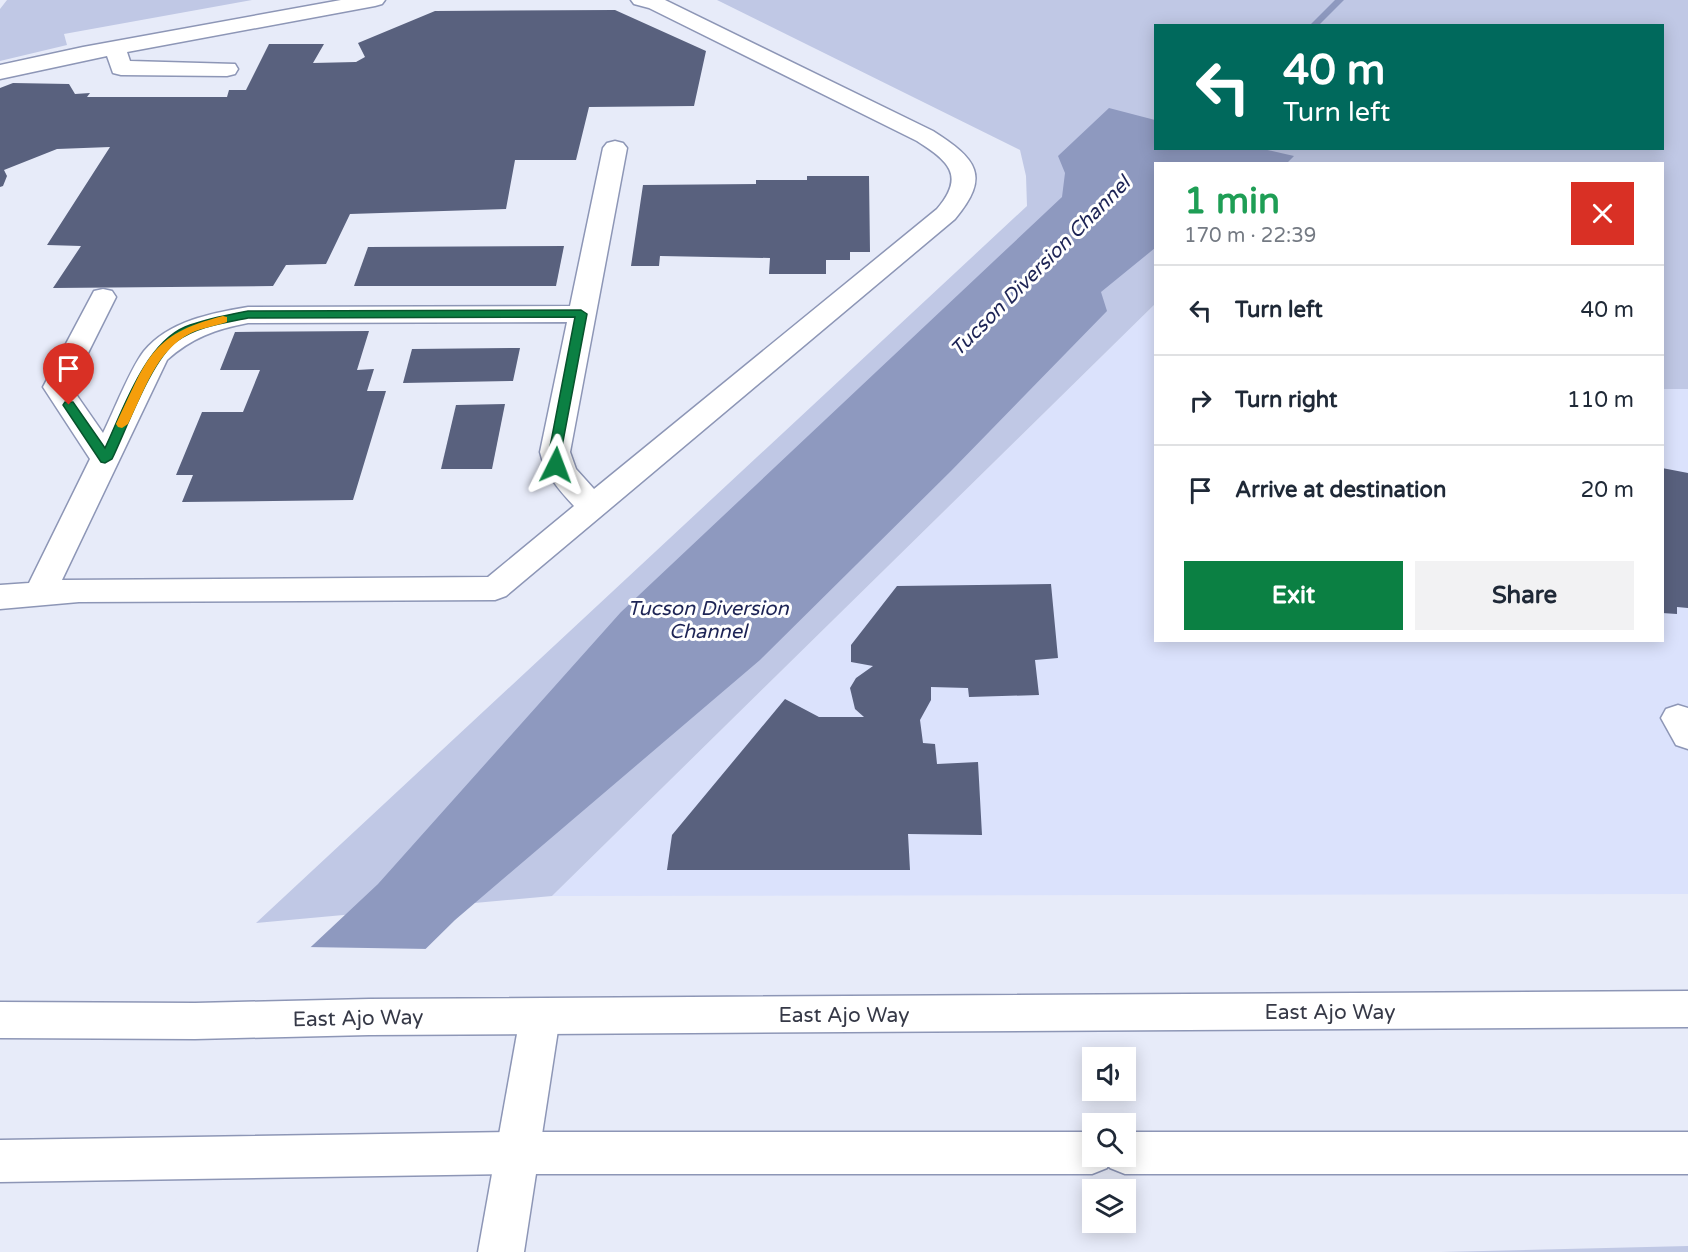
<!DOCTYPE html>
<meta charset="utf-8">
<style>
body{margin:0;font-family:"Varela Round",sans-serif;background:#f2f2f3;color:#1f2937;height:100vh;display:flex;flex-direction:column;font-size:22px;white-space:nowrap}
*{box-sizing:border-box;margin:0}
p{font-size:20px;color:#747a83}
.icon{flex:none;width:33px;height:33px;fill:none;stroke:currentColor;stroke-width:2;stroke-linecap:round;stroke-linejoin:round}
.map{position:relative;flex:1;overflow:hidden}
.drawer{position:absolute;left:1154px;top:162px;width:510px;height:480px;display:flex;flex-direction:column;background:#fff;border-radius:0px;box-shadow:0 3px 15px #0003}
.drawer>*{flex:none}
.hud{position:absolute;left:1154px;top:24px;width:510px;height:126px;border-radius:0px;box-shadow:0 3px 15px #0003;background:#00695c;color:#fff;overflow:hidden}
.tools{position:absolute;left:1082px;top:1047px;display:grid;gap:12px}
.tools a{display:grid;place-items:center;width:54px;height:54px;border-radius:0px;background:#fff;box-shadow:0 3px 15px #0003;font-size:30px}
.pin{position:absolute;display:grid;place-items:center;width:51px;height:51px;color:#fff;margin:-62px -26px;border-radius:50% 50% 50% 0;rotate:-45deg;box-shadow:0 0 6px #0007}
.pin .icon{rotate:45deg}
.me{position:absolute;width:66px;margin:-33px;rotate:3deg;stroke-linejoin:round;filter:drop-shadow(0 0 4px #0008)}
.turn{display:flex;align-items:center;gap:21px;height:126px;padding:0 30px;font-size:27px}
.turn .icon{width:78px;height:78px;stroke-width:2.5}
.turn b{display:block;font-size:42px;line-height:51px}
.round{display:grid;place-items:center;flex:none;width:63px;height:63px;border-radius:0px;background:#f2f2f3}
.summary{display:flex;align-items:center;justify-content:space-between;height:102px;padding:0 30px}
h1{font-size:36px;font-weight:700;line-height:45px;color:#1e9e55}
.button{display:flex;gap:12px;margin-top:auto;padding:12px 30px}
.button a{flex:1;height:69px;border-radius:0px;background:#0b8043;color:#fff;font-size:24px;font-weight:700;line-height:69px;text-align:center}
.button a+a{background:#f2f2f3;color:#1f2937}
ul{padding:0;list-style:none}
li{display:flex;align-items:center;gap:18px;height:90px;padding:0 30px;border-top:2px solid #e0e1e3}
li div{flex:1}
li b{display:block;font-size:22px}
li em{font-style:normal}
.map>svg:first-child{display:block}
</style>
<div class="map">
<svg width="1688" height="1252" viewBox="0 0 1688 1252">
<rect width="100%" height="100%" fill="#e7ebf9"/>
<path fill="#dbe2fc" d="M 1155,304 L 1155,640 L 1662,640 L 1662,389 L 1688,389 L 1688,894 L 552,896 Z"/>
<g fill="#c0c8e5" fill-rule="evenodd">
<path d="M 7,0 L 252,0 L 64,34 L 67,45 L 0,61 L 0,9 Z"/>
<path d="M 717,0 L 1688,0 L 1688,389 L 1662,389 L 1662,164 L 1155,164 L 1155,304 L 552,896 L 256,923 L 1027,206 L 1026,176 L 1020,150 ZM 1155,26 L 1662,26 L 1662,148 L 1155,148 Z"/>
<path d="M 1688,1246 L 1688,1252 L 1441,1252 Z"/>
</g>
<path fill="#8e99bf" d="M 1109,108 L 1155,120 L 1155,148 L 1263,149 L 1294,156 L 1287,163 L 1155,164 L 1155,248 L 1101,292 L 1107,311 L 951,471 L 760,660 L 455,920 L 118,1252 L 0,1252 L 0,1238 L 378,884 L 621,612 L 1062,197 L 1065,173 L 1058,156 Z"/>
<path fill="#e7ebf9" d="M 306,947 L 430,949 L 123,1252 L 0,1252 L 0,1234 Z"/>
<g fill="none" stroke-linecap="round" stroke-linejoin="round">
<path fill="#8e99bf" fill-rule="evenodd" d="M 1335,0 L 1344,0 L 1318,26 L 1309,26 Z"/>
</g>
<g fill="#59617e">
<path d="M 615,10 L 706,51 L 694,106 L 589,107 L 576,160 L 515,160 L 506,209 L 350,214 L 326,264 L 286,265 L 273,286 L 53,288 L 81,246 L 47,245 L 110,147 L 57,149 L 4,170 L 7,176 L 3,186 L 0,187 L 0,88 L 13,83 L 69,84 L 75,94 L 90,93 L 87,97 L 227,97 L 229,90 L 246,90 L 269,44 L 324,44 L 313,63 L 356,62 L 365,57 L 358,43 L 435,11 Z"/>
<path d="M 807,176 L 869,176 L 870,252 L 850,252 L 850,260 L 826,260 L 826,274 L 769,274 L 770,258 L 660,256 L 659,266 L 631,266 L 643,185 L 756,184 L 756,180 L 807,180 Z"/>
<path d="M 564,246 L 556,286 L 354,286 L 368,247 Z"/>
<path d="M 369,331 L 357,370 L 374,369 L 367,391 L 386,391 L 353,500 L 182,502 L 193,475 L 176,475 L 202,412 L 243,412 L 260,370 L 220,370 L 235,332 Z"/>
<path d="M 520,348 L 513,381 L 403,383 L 412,349 Z"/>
<path d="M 505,404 L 492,469 L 441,469 L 456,405 Z"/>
<path d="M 1662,468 L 1688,473 L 1688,608 L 1677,607 L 1677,614 L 1662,613 Z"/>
<path d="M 1051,584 L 1058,658 L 1035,660 L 1039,695 L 969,697 L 968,688 L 931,687 L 931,700 L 920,720 L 923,743 L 935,744 L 937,764 L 978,762 L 982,835 L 908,834 L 910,870 L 667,870 L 672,835 L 785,699 L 819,717 L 864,717 L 855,709 L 850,688 L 856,678 L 873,666 L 851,662 L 851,645 L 897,586 Z"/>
</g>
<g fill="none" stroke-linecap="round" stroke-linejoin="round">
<defs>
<g id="minor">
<path d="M 341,0 L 385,0 L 382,4 L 375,6 L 127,52 L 130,61 L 235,64 L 238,69 L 235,74 L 227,76 L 121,75 L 113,73 L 107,56 L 0,79 L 0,65 L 83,47 Z"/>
<path d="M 631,0 L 665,0 L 933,131 C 977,159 991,176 955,219 L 506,596 L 495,600 L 79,602 L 0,609 L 0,585 L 29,583 L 90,459 L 43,387 L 94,291 L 103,289 L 112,291 L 116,297 L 71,387 L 103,433 C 114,411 130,369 144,351 C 169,321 212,313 248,307 L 570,306 L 603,148 L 607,143 L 615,141 L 623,143 L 627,148 L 570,452 L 576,469 L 594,489 L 937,209 C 966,175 948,161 917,141 L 649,8 L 634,4 ZM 567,322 L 540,452 C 545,474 559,490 574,506 L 488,577 L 62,580 L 167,360 C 191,338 216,329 248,323 Z"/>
<path d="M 1678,705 L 1688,708 L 1688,749 L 1676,745 L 1661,718 L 1666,709 Z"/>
<path d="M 540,999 L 554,1004 L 560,1017 L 524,1252 L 478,1252 L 520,1017 L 526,1004 Z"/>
</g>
<g id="major">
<path d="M 1688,991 L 1688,1027 L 369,1035 L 195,1039 L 0,1038 L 0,1002 L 195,1003 L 369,999 Z"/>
<path d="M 517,1132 L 1092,1132 L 1092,1156 L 1125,1156 L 1125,1132 L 1688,1132 L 1688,1174 L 1125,1174 L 1110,1168 L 1108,1165 L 1107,1168 L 1092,1174 L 517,1174 L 0,1182 L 0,1140 Z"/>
</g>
</defs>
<use href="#minor" stroke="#8d96b6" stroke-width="3"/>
<use href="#major" stroke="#8d96b6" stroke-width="3"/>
<use href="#minor" fill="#fff" fill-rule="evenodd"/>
<use href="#major" fill="#fff" fill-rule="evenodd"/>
</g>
<path fill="#0b8043" stroke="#07532c" stroke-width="1.5" d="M 581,310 L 587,314 L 561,452 L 563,465 L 556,469 L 550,465 L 549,452 L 575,317 L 248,318 C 224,323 198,326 177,341 C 151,360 127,428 112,459 L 105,463 L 101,462 L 63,405 L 65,402 L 73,402 L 105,448 C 123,410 145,344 185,327 C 205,319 227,315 248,311 Z"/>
<path fill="#f59e0b" d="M 223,316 L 227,317 L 227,322 C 215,326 201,328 191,333 C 156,350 144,392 128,424 L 122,428 L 118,427 L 116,424 C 147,361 148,335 223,316 Z"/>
<g text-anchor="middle" stroke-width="6" stroke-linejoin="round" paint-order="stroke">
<g font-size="20" font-style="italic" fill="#1d2455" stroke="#fff">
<text transform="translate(1040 266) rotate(-45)" y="7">Tucson Diversion Channel</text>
<text x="708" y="615">Tucson Diversion<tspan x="708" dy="23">Channel</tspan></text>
</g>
<g font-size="21" fill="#363947" stroke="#fff">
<text x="1330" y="1019">East Ajo Way</text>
<text x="844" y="1022">East Ajo Way</text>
<text transform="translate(358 1018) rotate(-1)" y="7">East Ajo Way</text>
</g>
</g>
</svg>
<div class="tools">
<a><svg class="icon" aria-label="sound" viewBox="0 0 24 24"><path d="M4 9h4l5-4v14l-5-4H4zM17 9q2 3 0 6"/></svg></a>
<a><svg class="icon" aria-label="search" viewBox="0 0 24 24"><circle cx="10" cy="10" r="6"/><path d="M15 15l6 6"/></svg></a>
<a><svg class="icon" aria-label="layers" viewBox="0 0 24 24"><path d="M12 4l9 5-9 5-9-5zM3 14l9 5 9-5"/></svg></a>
</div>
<div class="pin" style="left:69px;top:405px;background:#d93025"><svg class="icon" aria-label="arrive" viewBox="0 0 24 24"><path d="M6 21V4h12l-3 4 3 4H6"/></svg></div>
<svg class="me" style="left:556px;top:465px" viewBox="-20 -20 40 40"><path d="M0-17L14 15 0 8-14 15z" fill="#0b8043" stroke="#fff" stroke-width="4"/></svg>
<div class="hud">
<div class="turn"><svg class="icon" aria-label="left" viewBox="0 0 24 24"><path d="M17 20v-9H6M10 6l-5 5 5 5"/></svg><div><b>40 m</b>Turn left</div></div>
</div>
<section class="drawer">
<div class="summary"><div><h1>1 min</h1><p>170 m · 22:39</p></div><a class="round" style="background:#d93025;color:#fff"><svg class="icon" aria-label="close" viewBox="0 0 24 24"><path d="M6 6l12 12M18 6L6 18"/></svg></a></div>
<ul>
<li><svg class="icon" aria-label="left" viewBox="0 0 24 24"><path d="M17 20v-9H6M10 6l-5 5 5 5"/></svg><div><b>Turn left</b></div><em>40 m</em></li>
<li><svg class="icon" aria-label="right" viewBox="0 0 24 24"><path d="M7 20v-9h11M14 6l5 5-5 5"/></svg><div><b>Turn right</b></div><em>110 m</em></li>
<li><svg class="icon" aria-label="arrive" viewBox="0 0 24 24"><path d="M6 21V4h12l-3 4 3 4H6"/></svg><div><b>Arrive at destination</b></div><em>20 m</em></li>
</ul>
<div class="button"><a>Exit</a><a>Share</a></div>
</section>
</div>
